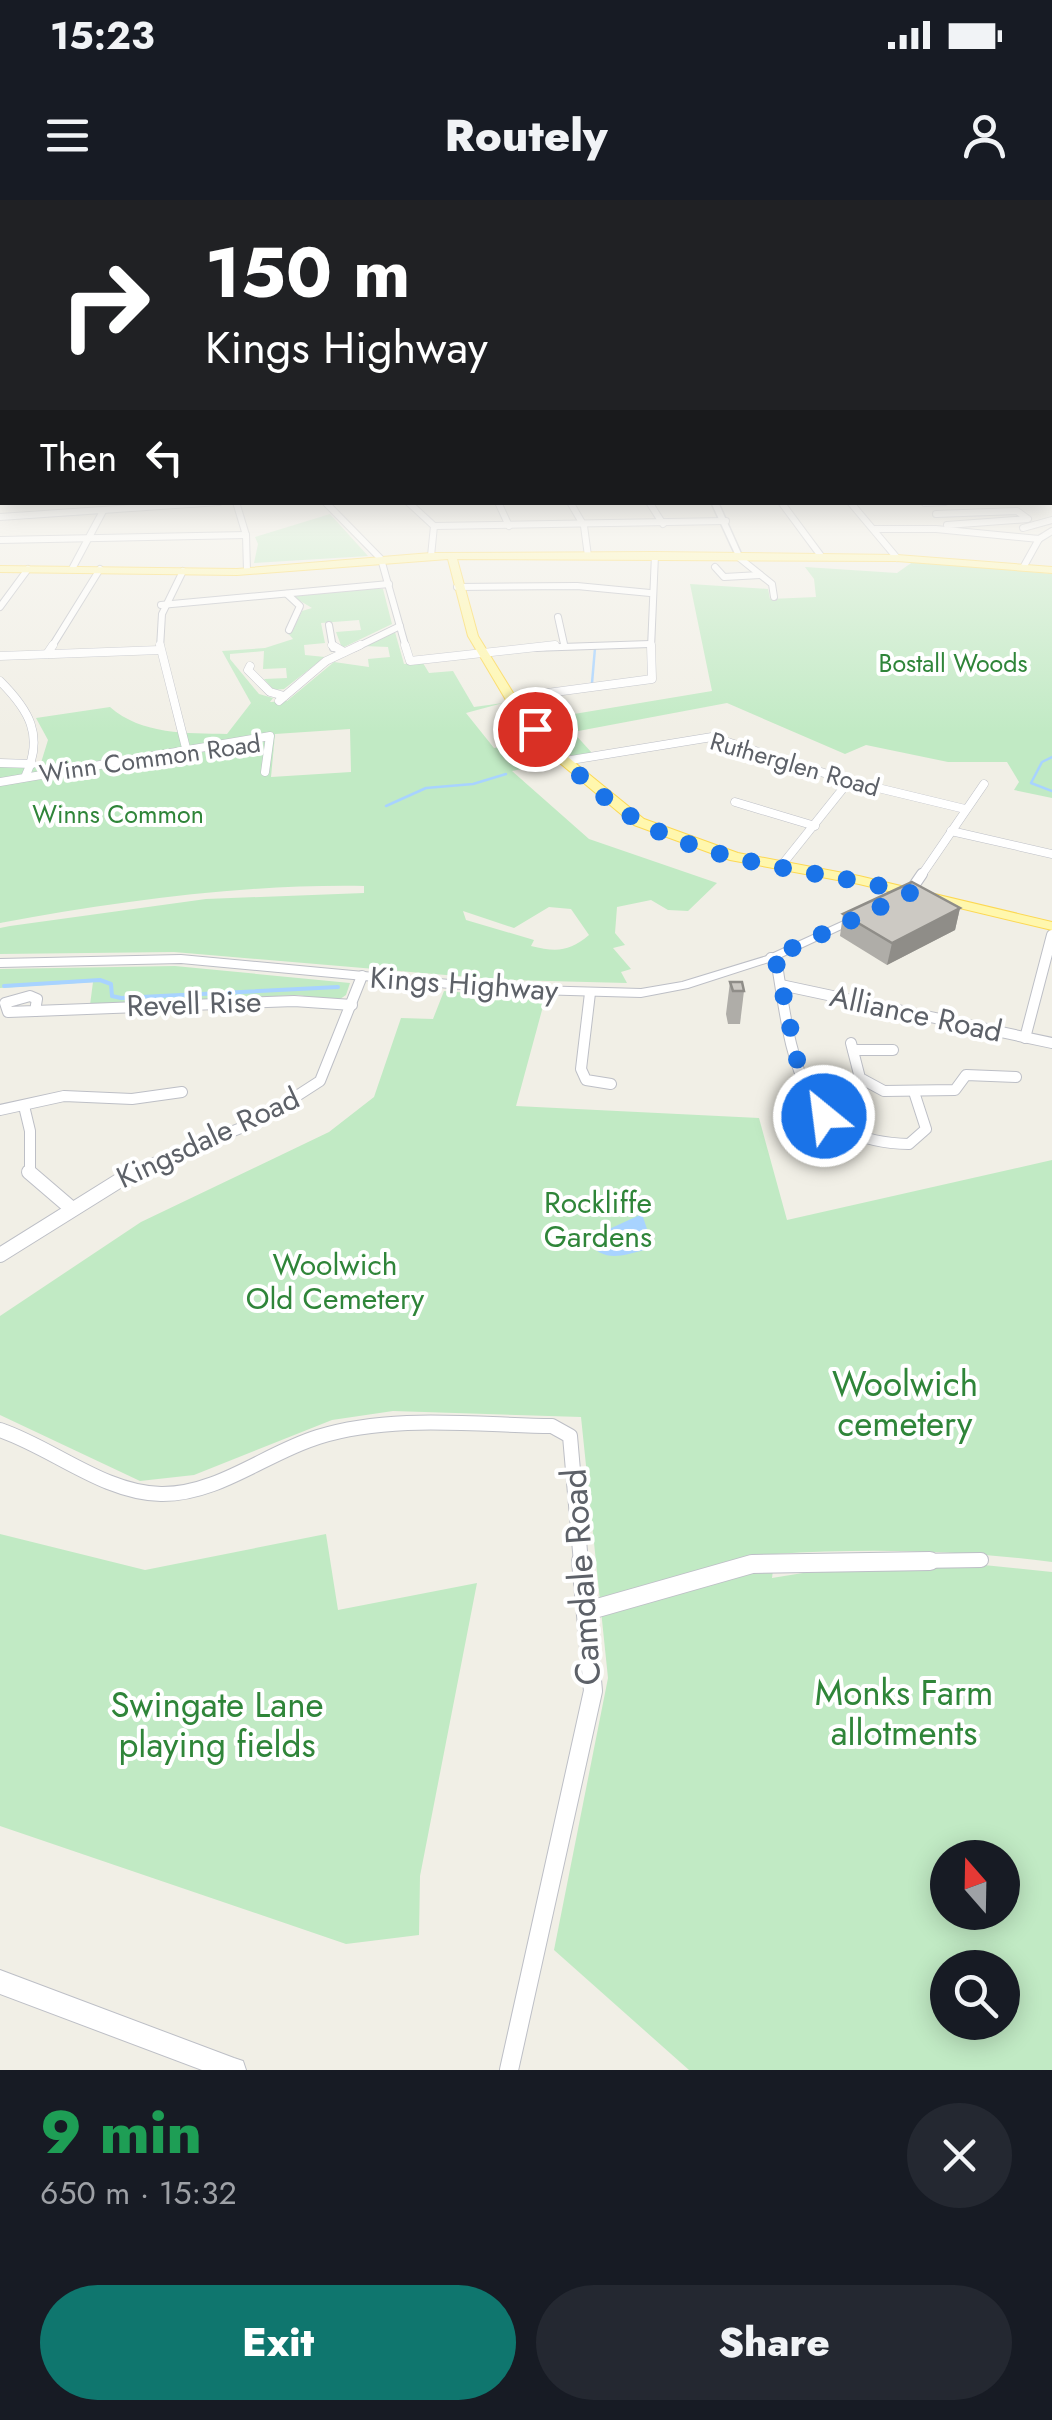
<!DOCTYPE html>
<meta charset="utf-8">
<style>
body{margin:0;font-family:Jost,sans-serif;background:#242831;color:#f1f3f6;height:100vh;display:flex;flex-direction:column;font-size:38px;white-space:nowrap}
*{box-sizing:border-box;margin:0}
p{font-size:32px;color:#9ea1a6}
.icon{flex:none;width:55px;height:55px;fill:none;stroke:currentColor;stroke-width:2;stroke-linecap:round;stroke-linejoin:round}
.map{position:relative;height:1870px;overflow:hidden}
.drawer{display:flex;flex-direction:column;background:#171b24;flex:1}
.drawer>*{flex:none}
.guide{position:absolute;left:0px;top:0px;width:1052px;height:305px;box-shadow:0 5px 25px #0003;background:#202124;color:#fff;overflow:hidden}
.needle{width:65px;rotate:340deg}
.tools{position:absolute;left:930px;top:1640px;display:grid;gap:20px}
.tools a{display:grid;place-items:center;width:90px;height:90px;border-radius:50%;background:#171b24;box-shadow:0 5px 25px #0003;font-size:50px}
.pin{position:absolute;display:grid;place-items:center;width:85px;height:85px;color:#fff;margin:-42px;border:5px solid #fff;border-radius:50%;box-shadow:0 2px 10px #0007}
.me{position:absolute;width:110px;margin:-55px;rotate:331deg;stroke-linejoin:round;filter:drop-shadow(0 0 8px #0008)}
.turn{display:flex;align-items:center;gap:35px;height:210px;padding:0 40px;font-size:45px}
.turn .icon{width:130px;height:130px;stroke-width:2.5}
.turn b{display:block;font-size:70px;line-height:85px}
.then{display:flex;align-items:center;height:95px;padding:0 40px;background:#0003;gap:20px;font-size:38px}
.round{display:grid;place-items:center;flex:none;width:105px;height:105px;border-radius:52px;background:#242831}
.headline{display:flex;align-items:center;justify-content:space-between;height:170px;padding:0 40px}
h1{font-size:60px;font-weight:800;line-height:75px;color:#1e9e55}
.button{display:flex;gap:20px;margin-top:auto;padding:20px 40px}
.button a{flex:1;height:115px;border-radius:60px;background:#0f766e;color:#fff;font-size:40px;font-weight:800;line-height:115px;text-align:center}
.button a+a{background:#242831;color:#f1f3f6}
.status{display:flex;justify-content:space-between;align-items:center;height:70px;padding:0 50px;background:#171b24;direction:ltr}
.status svg{height:28px;fill:currentColor}
header{display:flex;justify-content:space-between;align-items:center;height:130px;padding:0 40px;background:#171b24;font-size:45px;font-weight:800}
.map>svg:first-child{display:block}
</style>
<div class="status"><b>15:23</b><svg viewBox="0 0 49 12"><path d="M0 12V9h3v3zM5 12V6h3v6zM10 12V3h3v9zM15 12V0h3v12zM26 1h20v11H26zM47 4h2v5h-2z"/></svg></div>
<header><svg class="icon" aria-label="menu" viewBox="0 0 24 24"><path d="M4 6h16M4 12h16M4 18h16"/></svg>Routely<svg class="icon" aria-label="person" viewBox="0 0 24 24"><circle cx="12" cy="8" r="4"/><path d="M4 21q1-7 8-7t8 7"/></svg></header>
<div class="map">
<svg width="1052" height="1870" viewBox="0 0 1052 1870">
<rect width="100%" height="100%" fill="#f1efe6"/>
<g fill="#c1eac4" fill-rule="evenodd">
<path d="M 330,314 L 368,356 L 254,363 L 258,344 L 255,337 Z"/>
<path d="M 914,361 L 1052,374 L 1052,598 L 1014,590 L 1019,582 L 1007,562 L 948,562 L 866,545 L 845,554 L 727,503 L 573,532 L 592,553 L 571,556 L 521,500 L 539,498 L 556,517 L 712,491 L 690,384 L 768,389 L 770,399 L 816,397 L 814,379 L 805,367 L 897,373 Z"/>
<path d="M 354,389 L 383,389 L 392,424 L 342,448 L 336,432 L 361,430 L 359,420 L 321,423 L 325,443 L 304,445 L 305,455 L 325,457 L 284,489 L 274,490 L 264,479 L 287,478 L 286,468 L 263,469 L 264,451 L 230,454 L 230,459 L 259,494 L 273,498 L 270,502 L 287,501 L 334,462 L 369,467 L 368,459 L 390,457 L 388,447 L 364,446 L 395,432 L 404,464 L 423,463 L 429,473 L 453,471 L 474,507 L 503,503 L 466,513 L 494,548 L 502,547 L 516,566 L 554,560 L 557,562 L 512,571 L 589,639 L 717,683 L 688,711 L 668,710 L 651,700 L 617,707 L 615,733 L 625,745 L 613,748 L 631,769 L 621,772 L 627,783 L 505,780 L 174,752 L 0,754 L 0,728 L 10,726 L 206,699 L 364,693 L 364,686 C 243,684 119,701 0,723 L 0,566 L 40,566 L 48,540 L 36,518 L 110,507 C 142,535 187,533 227,534 L 251,503 L 222,451 L 265,448 L 293,439 L 286,431 L 293,430 L 302,411 L 312,408 L 292,396 ZM 350,529 L 351,572 L 271,577 L 275,534 ZM 549,707 L 571,709 L 589,735 C 569,752 556,752 531,746 L 534,740 L 466,720 L 463,711 L 514,728 Z"/>
<path d="M 175,766 L 350,783 L 346,795 L 337,801 L 298,795 L 90,805 L 93,782 L 0,788 L 0,769 Z"/>
<path d="M 444,791 L 545,799 L 516,906 L 759,918 L 787,1020 L 1052,960 L 1052,1362 C 960,1350 868,1348 775,1354 L 772,1378 L 846,1366 L 935,1360 L 1052,1372 L 1052,1870 L 689,1870 L 554,1750 L 608,1478 L 581,1217 L 393,1211 L 332,1220 L 194,1275 L 140,1281 L 0,1215 L 0,1116 L 141,1022 L 329,932 L 374,897 L 401,818 L 433,819 ZM 948,1658 L 1002,1658 L 1002,1712 L 948,1712 ZM 948,1768 L 1002,1768 L 1002,1822 L 948,1822 Z"/>
<path d="M 0,1334 L 145,1370 L 326,1334 L 338,1410 L 477,1383 L 420,1676 L 419,1735 L 346,1744 L 0,1626 Z"/>
</g>
<path fill="#a8d3ff" d="M 642,1014 L 649,1035 L 644,1050 C 618,1057 604,1062 585,1040 Z"/>
<g fill="none" stroke-linecap="round" stroke-linejoin="round">
<g stroke="#a8d3ff" stroke-width="2.5">
<path d="M 592,483 L 595,448"/>
<path d="M 1052,557 L 1042,562 L 1031,583 L 1052,591"/>
<path d="M 386,606 L 426,588 L 473,584 L 506,574"/>
</g>
<path stroke="#a8d3ff" stroke-width="4" d="M 4,786 L 100,780 L 111,784 L 112,796 L 121,798 L 338,787"/>
<defs>
<g id="minor-far4">
<path d="M 236,302 L 246,335 L 247,371"/>
<path d="M 325,302 L 381,359 L 406,448"/>
<path d="M 408,302 L 434,326 L 431,356"/>
<path d="M 498,302 L 509,326"/>
<path d="M 570,302 L 584,326 L 588,356"/>
<path d="M 649,302 L 663,324"/>
<path d="M 781,302 L 821,356"/>
<path d="M 850,302 L 897,358"/>
<path d="M 925,303 L 945,302"/>
<path d="M 936,314 L 1017,311 L 1028,319 L 947,325"/>
<path d="M 0,317 L 219,302"/>
<path d="M 434,326 L 726,321"/>
<path d="M 1023,328 L 1052,320"/>
<path d="M 875,329 L 936,329 L 1039,339"/>
<path d="M 0,340 L 246,335"/>
<path d="M 737,356 L 772,384 L 774,397"/>
<path d="M 1024,366 L 1039,339 L 1052,331"/>
<path d="M 715,367 L 724,377 L 760,375"/>
<path d="M 72,369 L 103,311"/>
<path d="M 457,387 L 577,386 L 650,393"/>
<path d="M 287,394 L 300,406 L 289,430"/>
<path d="M 161,405 L 389,384"/>
<path d="M 0,407 L 28,369"/>
<path d="M 558,417 L 564,444"/>
<path d="M 329,425 L 333,448"/>
<path d="M 51,448 L 100,369"/>
<path d="M 160,448 L 162,414 L 183,371"/>
<path d="M 355,448 L 400,426"/>
<path d="M 532,448 L 650,444"/>
<path d="M 651,448 L 655,355"/>
</g>
<g id="minor-far3">
<path d="M 160,445 L 186,548"/>
<path d="M 332,445 L 344,452"/>
<path d="M 405,445 L 410,461 L 555,445"/>
<path d="M 47,454 L 53,445"/>
<path d="M 0,456 L 160,450"/>
<path d="M 250,466 L 248,470 L 270,492 L 284,496"/>
<path d="M 0,481 C 29,510 44,535 26,575"/>
<path d="M 510,498 L 652,479 L 651,445"/>
<path d="M 279,501 L 326,461 L 360,445"/>
<path d="M 565,561 L 712,537 L 849,581 L 965,609"/>
<path d="M 0,563 L 32,564"/>
<path d="M 0,582 L 270,536 L 265,572"/>
<path d="M 735,602 L 815,626"/>
<path d="M 951,631 L 1052,654"/>
<path d="M 781,666 L 849,581"/>
<path d="M 921,676 L 984,584"/>
</g>
<g id="minor-far2">
<path d="M 909,693 L 922,674"/>
<path d="M 771,758 L 777,765 C 792,856 797,942 909,944 L 926,929 L 914,892"/>
<path d="M 781,785 L 1052,843"/>
<path d="M 590,793 L 581,869 L 586,880 L 611,884"/>
<path d="M 30,796 L 37,799 L 35,811 L 8,812 L 5,803 Z"/>
<path d="M 35,811 L 294,801 L 352,805"/>
<path d="M 1025,838 L 1052,735"/>
<path d="M 851,843 L 860,878 L 884,891 L 955,890 L 966,875 L 1016,877"/>
<path d="M 853,850 L 893,850"/>
<path d="M 24,906 L 30,931 L 30,974"/>
<path d="M 0,910 L 64,896 L 132,899 L 182,892"/>
<path d="M 127,974 L 258,921 L 320,881 L 362,776"/>
</g>
<g id="minor-far1">
<path d="M 29,972 L 71,1008"/>
<path d="M 0,1055 L 133,972"/>
<path d="M 0,1230 C 53,1248 104,1293 161,1294 C 217,1295 266,1253 318,1237 C 392,1214 475,1225 552,1226 L 570,1236 L 581,1363"/>
<path d="M 787,1363 L 981,1360"/>
</g>
<g id="minor">
<path d="M 587,1411 L 752,1364 L 930,1361"/>
<path d="M 509,1870 L 593,1491 L 581,1361"/>
</g>
<g id="tertiary">
<path d="M 859,714 L 863,715 L 863,719 L 775,760 L 688,788 L 641,797 L 503,793 L 181,763 L 0,767 L 0,759 L 181,755 L 503,785 L 641,789 L 682,782 L 767,756 Z"/>
<path d="M 0,1770 L 234,1858 L 243,1861 L 246,1870 L 202,1870 L 0,1794 Z"/>
</g>
<path id="secondary" d="M 711,302 L 718,302 L 743,358 L 736,356 Z"/>
<path id="primary" d="M 655,352 L 897,355 L 1052,367 L 1052,373 L 897,361 L 457,359 L 478,436 L 515,496 L 569,558 L 644,619 L 738,653 L 859,676 L 1052,722 L 1052,730 L 859,684 L 730,660 L 634,625 L 561,564 L 506,500 L 468,436 L 448,359 L 237,375 L 0,372 L 0,366 L 237,369 L 431,353 Z"/>
</defs>
<use href="#minor-far4" stroke="#bdbfc6" stroke-width="8"/>
<use href="#minor-far3" stroke="#bdbfc6" stroke-width="9"/>
<use href="#minor-far2" stroke="#bdbfc6" stroke-width="12"/>
<use href="#minor-far1" stroke="#bdbfc6" stroke-width="16"/>
<use href="#minor" stroke="#bdbfc6" stroke-width="20"/>
<use href="#tertiary" stroke="#bdbfc6" stroke-width="2"/>
<use href="#secondary" stroke="#bbbec5" stroke-width="3"/>
<use href="#primary" stroke="#fcd854" stroke-width="2"/>
<use href="#minor-far4" stroke="#fff" stroke-width="6"/>
<use href="#minor-far3" stroke="#fff" stroke-width="8"/>
<use href="#minor-far2" stroke="#fff" stroke-width="10"/>
<use href="#minor-far1" stroke="#fff" stroke-width="14"/>
<use href="#minor" stroke="#fff" stroke-width="18"/>
<use href="#tertiary" fill="#fff" fill-rule="evenodd"/>
<use href="#secondary" fill="#fff" fill-rule="evenodd"/>
<use href="#primary" fill="#fff7ad" fill-rule="evenodd"/>
</g>
<g fill="#afada8">
<path d="M 960,708 L 955,730 L 887,765 L 840,736 L 843,714 Z"/>
<path d="M 730,782 L 744,791 L 740,824 L 728,824 L 726,814 Z"/>
</g>
<path fill="#8f8d88" d="M 960,708 L 955,730 L 887,765 L 892,743 Z"/>
<g fill="#ccc9c3" stroke="#8f8d88" stroke-width="2.5">
<path d="M 912,682 L 960,708 L 892,743 L 843,714 Z"/>
<path d="M 730,782 L 742,782 L 744,791 L 733,791 Z"/>
</g>
<linearGradient id="sky" x2="0" y2="1"><stop stop-color="#8ec0f1"/><stop offset="0.51" stop-color="#f9f8f4"/><stop offset="1" stop-color="#f9f8f4" stop-opacity="0"/></linearGradient>
<rect width="1052" height="533" fill="url(#sky)"/>
<g fill="none" stroke-linecap="round" stroke-linejoin="round">
<path stroke="#1a73e8" stroke-width="18" stroke-dasharray="0 32.4" d="M 535,529 C 566,563 603,602 644,624 C 725,668 823,670 910,693 L 771,758 L 777,765 L 801,878 L 808,898 L 824,916"/>
</g>
<g text-anchor="middle" stroke-width="8" stroke-linejoin="round" paint-order="stroke">
<g font-size="25" fill="#2f8539" stroke="#fff">
<text x="953" y="472">Bostall Woods</text>
<text x="118" y="623">Winns Common</text>
</g>
<g font-size="25" fill="#5d6168" stroke="#fff">
<text transform="translate(150 558) rotate(-8)" y="9">Winn Common Road</text>
<text transform="translate(795 564) rotate(16)" y="9">Rutherglen Road</text>
</g>
<g font-size="30" fill="#5d6168" stroke="#fff">
<text transform="translate(464 784) rotate(4)" y="10">Kings Highway</text>
<text transform="translate(194 804) rotate(-2)" y="10">Revell Rise</text>
<text transform="translate(916 814) rotate(12)" y="10">Alliance Road</text>
<text transform="translate(208 938) rotate(-25)" y="10">Kingsdale Road</text>
</g>
<g font-size="30" fill="#2f8539" stroke="#fff">
<text x="598" y="1013">Rockliffe<tspan x="598" dy="34">Gardens</tspan></text>
<text x="335" y="1075">Woolwich<tspan x="335" dy="34">Old Cemetery</tspan></text>
</g>
<g font-size="35" fill="#2f8539" stroke="#fff">
<text x="905" y="1196">Woolwich<tspan x="905" dy="40">cemetery</tspan></text>
<text x="904" y="1505">Monks Farm<tspan x="904" dy="40">allotments</tspan></text>
<text x="217" y="1517">Swingate Lane<tspan x="217" dy="40">playing fields</tspan></text>
</g>
<g font-size="35" fill="#5d6168" stroke="#fff">
<text transform="translate(581 1377) rotate(-94)" y="12">Camdale Road</text>
</g>
</g>
</svg>
<div class="tools">
<a><svg class="needle" viewBox="-14 -14 28 28"><path d="M0-13l5 13h-10z" fill="#e53935"/><path d="M0 13l5-13h-10z" fill="#9ea1a6"/></svg></a>
<a><svg class="icon" aria-label="search" viewBox="0 0 24 24"><circle cx="10" cy="10" r="6"/><path d="M15 15l6 6"/></svg></a>
</div>
<div class="pin" style="left:535px;top:529px;background:#d93025"><svg class="icon" aria-label="arrive" viewBox="0 0 24 24"><path d="M6 21V4h12l-3 4 3 4H6"/></svg></div>
<svg class="me" style="left:824px;top:916px" viewBox="-20 -20 40 40"><circle r="17" fill="#1a73e8" stroke="#fff" stroke-width="3"/><path d="M0-11L8 9 0 5-8 9z" fill="#fff"/></svg>
<div class="guide">
<div class="turn"><svg class="icon" aria-label="right" viewBox="0 0 24 24"><path d="M7 20v-9h11M14 6l5 5-5 5"/></svg><div><b>150 m</b>Kings Highway</div></div>
<div class="then">Then<svg class="icon" aria-label="left" viewBox="0 0 24 24"><path d="M17 20v-9H6M10 6l-5 5 5 5"/></svg></div>
</div>
</div>
<section class="drawer">
<div class="headline"><div><h1>9 min</h1><p>650 m · 15:32</p></div><a class="round"><svg class="icon" aria-label="close" viewBox="0 0 24 24"><path d="M6 6l12 12M18 6L6 18"/></svg></a></div>
<div class="button"><a>Exit</a><a>Share</a></div>
</section>
